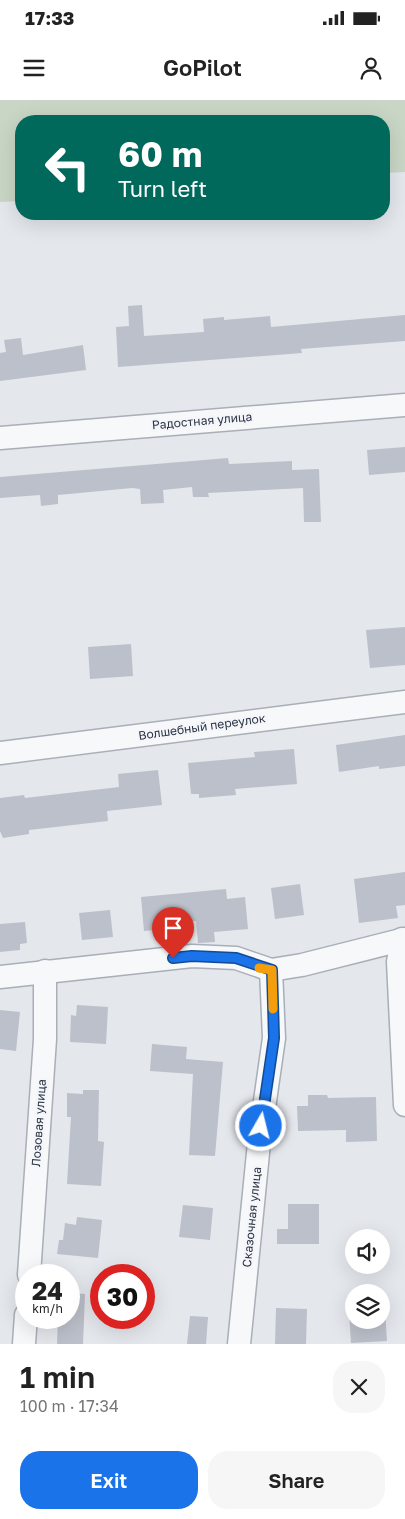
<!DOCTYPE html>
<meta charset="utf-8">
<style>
body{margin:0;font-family:"Golos Text",sans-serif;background:#f6f6f6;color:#222;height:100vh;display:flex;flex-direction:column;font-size:19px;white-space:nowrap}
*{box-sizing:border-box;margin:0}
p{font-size:16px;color:#767676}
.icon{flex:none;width:28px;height:28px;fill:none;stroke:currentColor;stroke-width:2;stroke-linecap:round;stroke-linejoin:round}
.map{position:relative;height:1244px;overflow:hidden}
.panel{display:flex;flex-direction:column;background:#fff;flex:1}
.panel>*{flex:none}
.banner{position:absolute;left:15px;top:15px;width:375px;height:105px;border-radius:20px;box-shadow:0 5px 20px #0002;background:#00695c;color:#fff;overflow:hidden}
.controls{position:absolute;left:345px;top:1129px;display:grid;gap:10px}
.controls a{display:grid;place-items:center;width:45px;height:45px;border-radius:50%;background:#fff;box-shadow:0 5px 20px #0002;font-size:25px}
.speed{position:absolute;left:15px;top:1164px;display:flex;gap:10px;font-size:25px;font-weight:700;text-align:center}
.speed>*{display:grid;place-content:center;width:65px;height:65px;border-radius:50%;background:#fff;box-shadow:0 5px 20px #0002;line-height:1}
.speed small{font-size:12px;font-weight:400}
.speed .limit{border:8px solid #d22;background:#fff;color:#111}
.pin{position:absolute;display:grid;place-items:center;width:42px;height:42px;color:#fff;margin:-51px -21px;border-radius:50% 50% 50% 0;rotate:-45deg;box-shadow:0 0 5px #0007}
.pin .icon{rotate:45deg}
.me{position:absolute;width:55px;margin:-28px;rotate:8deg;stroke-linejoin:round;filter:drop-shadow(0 0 4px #0008)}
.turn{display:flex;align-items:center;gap:18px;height:105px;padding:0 20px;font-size:22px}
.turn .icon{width:65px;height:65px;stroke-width:2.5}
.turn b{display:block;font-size:35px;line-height:42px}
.round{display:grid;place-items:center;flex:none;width:52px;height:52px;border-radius:20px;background:#f6f6f6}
.summary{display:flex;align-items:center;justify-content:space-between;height:85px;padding:0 20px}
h1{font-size:30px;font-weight:600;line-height:38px}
.action{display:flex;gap:10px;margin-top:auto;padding:10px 20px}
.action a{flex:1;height:58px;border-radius:20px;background:#1a73e8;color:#fff;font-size:20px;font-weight:600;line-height:58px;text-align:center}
.action a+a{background:#f6f6f6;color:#222}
.status{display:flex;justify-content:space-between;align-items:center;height:35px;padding:0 25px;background:#fff;direction:ltr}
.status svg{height:14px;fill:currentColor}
header{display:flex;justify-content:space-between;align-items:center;height:65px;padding:0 20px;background:#fff;font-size:22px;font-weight:600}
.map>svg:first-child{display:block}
</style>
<div class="status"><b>17:33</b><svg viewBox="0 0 49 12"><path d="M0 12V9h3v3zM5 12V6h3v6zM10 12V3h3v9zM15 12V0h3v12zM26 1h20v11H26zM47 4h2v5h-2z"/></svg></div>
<header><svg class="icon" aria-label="menu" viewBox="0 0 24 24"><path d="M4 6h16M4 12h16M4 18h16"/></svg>GoPilot<svg class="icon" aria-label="person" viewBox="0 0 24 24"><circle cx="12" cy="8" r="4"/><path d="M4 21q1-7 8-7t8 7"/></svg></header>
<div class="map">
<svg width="405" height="1244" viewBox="0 0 405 1244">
<rect width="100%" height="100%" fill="#e4e7ec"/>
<path fill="#c9d6c5" d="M 0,0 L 405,0 L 405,72 L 384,73 L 384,21 L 21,21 L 21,101 L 0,102 Z"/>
<g fill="#bbc0ca">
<path d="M 142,205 L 144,236 L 204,232 L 203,219 L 224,217 L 224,220 L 270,216 L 271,227 L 405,215 L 405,241 L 301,249 L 302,253 L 118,267 L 116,227 L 129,226 L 128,206 Z"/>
<path d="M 21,238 L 23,255 L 83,245 L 86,270 L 0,281 L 0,253 L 6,252 L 4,240 Z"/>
<path d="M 405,347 L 405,372 L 369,375 L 367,350 Z"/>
<path d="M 228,358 L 229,364 L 292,361 L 292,370 L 319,369 L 321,422 L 304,422 L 303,388 L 208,393 L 209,397 L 193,397 L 192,387 L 163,390 L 164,403 L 141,404 L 140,389 L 132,388 L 58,395 L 58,404 L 41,406 L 40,395 L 0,398 L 0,377 Z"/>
<path d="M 405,527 L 405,565 L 370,568 L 366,530 Z"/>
<path d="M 131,544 L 133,576 L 90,579 L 88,547 Z"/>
<path d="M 405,635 L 405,666 L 379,669 L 379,666 L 339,672 L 336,645 Z"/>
<path d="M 294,649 L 297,684 L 235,689 L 236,695 L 199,698 L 199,694 L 191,694 L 188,663 L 255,657 L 254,652 Z"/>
<path d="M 158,670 L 162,705 L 107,711 L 108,721 L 29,730 L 29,734 L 3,738 L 0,731 L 0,698 L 24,695 L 25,698 L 119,687 L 118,674 Z"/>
<path d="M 405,772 L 405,805 L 396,806 L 398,818 L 359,823 L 354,779 Z"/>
<path d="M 300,784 L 304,815 L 275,819 L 271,788 Z"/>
<path d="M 226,789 L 227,799 L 245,797 L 248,829 L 214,832 L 215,842 L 200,843 L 198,843 L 196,821 L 166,823 L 167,829 L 144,831 L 141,797 Z"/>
<path d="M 110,810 L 113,837 L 82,840 L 79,813 Z"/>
<path d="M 25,822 L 27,843 L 20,844 L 20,850 L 0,852 L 0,824 Z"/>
<path d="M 77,905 L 108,907 L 106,944 L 70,942 L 71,915 L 76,916 Z"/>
<path d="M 0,910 L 20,912 L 16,951 L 0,949 Z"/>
<path d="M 152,944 L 187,947 L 186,959 L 223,962 L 215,1056 L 189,1055 L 193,974 L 150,971 Z"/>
<path d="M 83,990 L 99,990 L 98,1041 L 104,1042 L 101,1086 L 67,1084 L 71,1017 L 67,1017 L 67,993 L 83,994 Z"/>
<path d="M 308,995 L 327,995 L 328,998 L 376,997 L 377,1041 L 346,1042 L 346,1030 L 298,1031 L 297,1006 L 308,1006 Z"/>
<path d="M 288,1104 L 319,1104 L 319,1144 L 277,1144 L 277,1129 L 288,1129 Z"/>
<path d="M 183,1105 L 213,1108 L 210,1140 L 179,1137 Z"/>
<path d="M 77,1117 L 102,1120 L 98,1158 L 57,1154 L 59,1140 L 63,1140 L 65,1123 L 76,1125 Z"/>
<path d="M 69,1193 L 85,1194 L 83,1244 L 57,1244 L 58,1218 L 69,1218 Z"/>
<path d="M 381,1195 L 384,1195 L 387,1241 L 351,1243 L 348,1197 L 354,1196 L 354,1220 L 381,1220 Z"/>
<path d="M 276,1208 L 307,1209 L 306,1244 L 275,1244 Z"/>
<path d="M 190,1216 L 208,1217 L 206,1244 L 187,1244 Z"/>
</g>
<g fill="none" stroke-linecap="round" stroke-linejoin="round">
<defs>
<g id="minor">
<path d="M 0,338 L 405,305"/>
<path d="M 0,653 L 405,602"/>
<path d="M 402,839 L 398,862 L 405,1005"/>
<path d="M 0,877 L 192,856 L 236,858 L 271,870 L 302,865 L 405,839"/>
<path d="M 29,1175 L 45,939 L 45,871"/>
<path d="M 24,1244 L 26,1215"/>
<path d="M 239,1244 L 259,1043 L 274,938 L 271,870"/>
</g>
</defs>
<use href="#minor" stroke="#a9aeb7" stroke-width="25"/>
<use href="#minor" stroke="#f7f8fa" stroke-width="22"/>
</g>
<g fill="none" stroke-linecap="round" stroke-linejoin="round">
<defs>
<path id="route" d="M 173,858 L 192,856 L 236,858 L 272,870 L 274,938 L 261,1026"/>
</defs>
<use href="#route" stroke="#114b97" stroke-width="12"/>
<use href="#route" stroke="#1a73e8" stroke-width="9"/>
<path stroke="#f59e0b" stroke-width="9" d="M 259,868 L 272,870 L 273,909"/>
</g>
<g text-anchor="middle" stroke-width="5" stroke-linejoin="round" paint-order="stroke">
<g font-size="12" fill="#2b3445" stroke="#f4f6f9">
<text transform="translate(202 321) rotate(-5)" y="4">Радостная улица</text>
<text transform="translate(202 627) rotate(-8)" y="4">Волшебный переулок</text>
<text transform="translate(39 1023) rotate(-86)" y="4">Лозовая улица</text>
<text transform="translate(252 1117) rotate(-84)" y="4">Сказочная улица</text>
</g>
</g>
</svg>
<div class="controls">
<a><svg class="icon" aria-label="sound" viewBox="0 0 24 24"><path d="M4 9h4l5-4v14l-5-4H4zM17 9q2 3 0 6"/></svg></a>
<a><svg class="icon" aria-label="layers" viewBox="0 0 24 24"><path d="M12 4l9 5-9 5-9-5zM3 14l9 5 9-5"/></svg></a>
</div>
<div class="speed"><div>24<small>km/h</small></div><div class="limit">30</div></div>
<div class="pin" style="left:173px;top:858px;background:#d93025"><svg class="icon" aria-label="arrive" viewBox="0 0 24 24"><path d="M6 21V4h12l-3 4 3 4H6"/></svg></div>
<svg class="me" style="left:261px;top:1026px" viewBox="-20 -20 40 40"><circle r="17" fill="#1a73e8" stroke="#fff" stroke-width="3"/><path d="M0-11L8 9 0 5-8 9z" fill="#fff"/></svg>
<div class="banner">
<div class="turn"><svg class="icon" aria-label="left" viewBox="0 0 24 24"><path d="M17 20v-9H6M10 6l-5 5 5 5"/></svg><div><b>60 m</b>Turn left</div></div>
</div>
</div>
<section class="panel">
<div class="summary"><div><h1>1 min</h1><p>100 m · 17:34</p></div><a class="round"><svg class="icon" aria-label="close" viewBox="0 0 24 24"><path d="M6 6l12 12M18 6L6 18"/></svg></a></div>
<div class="action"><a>Exit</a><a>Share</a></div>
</section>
